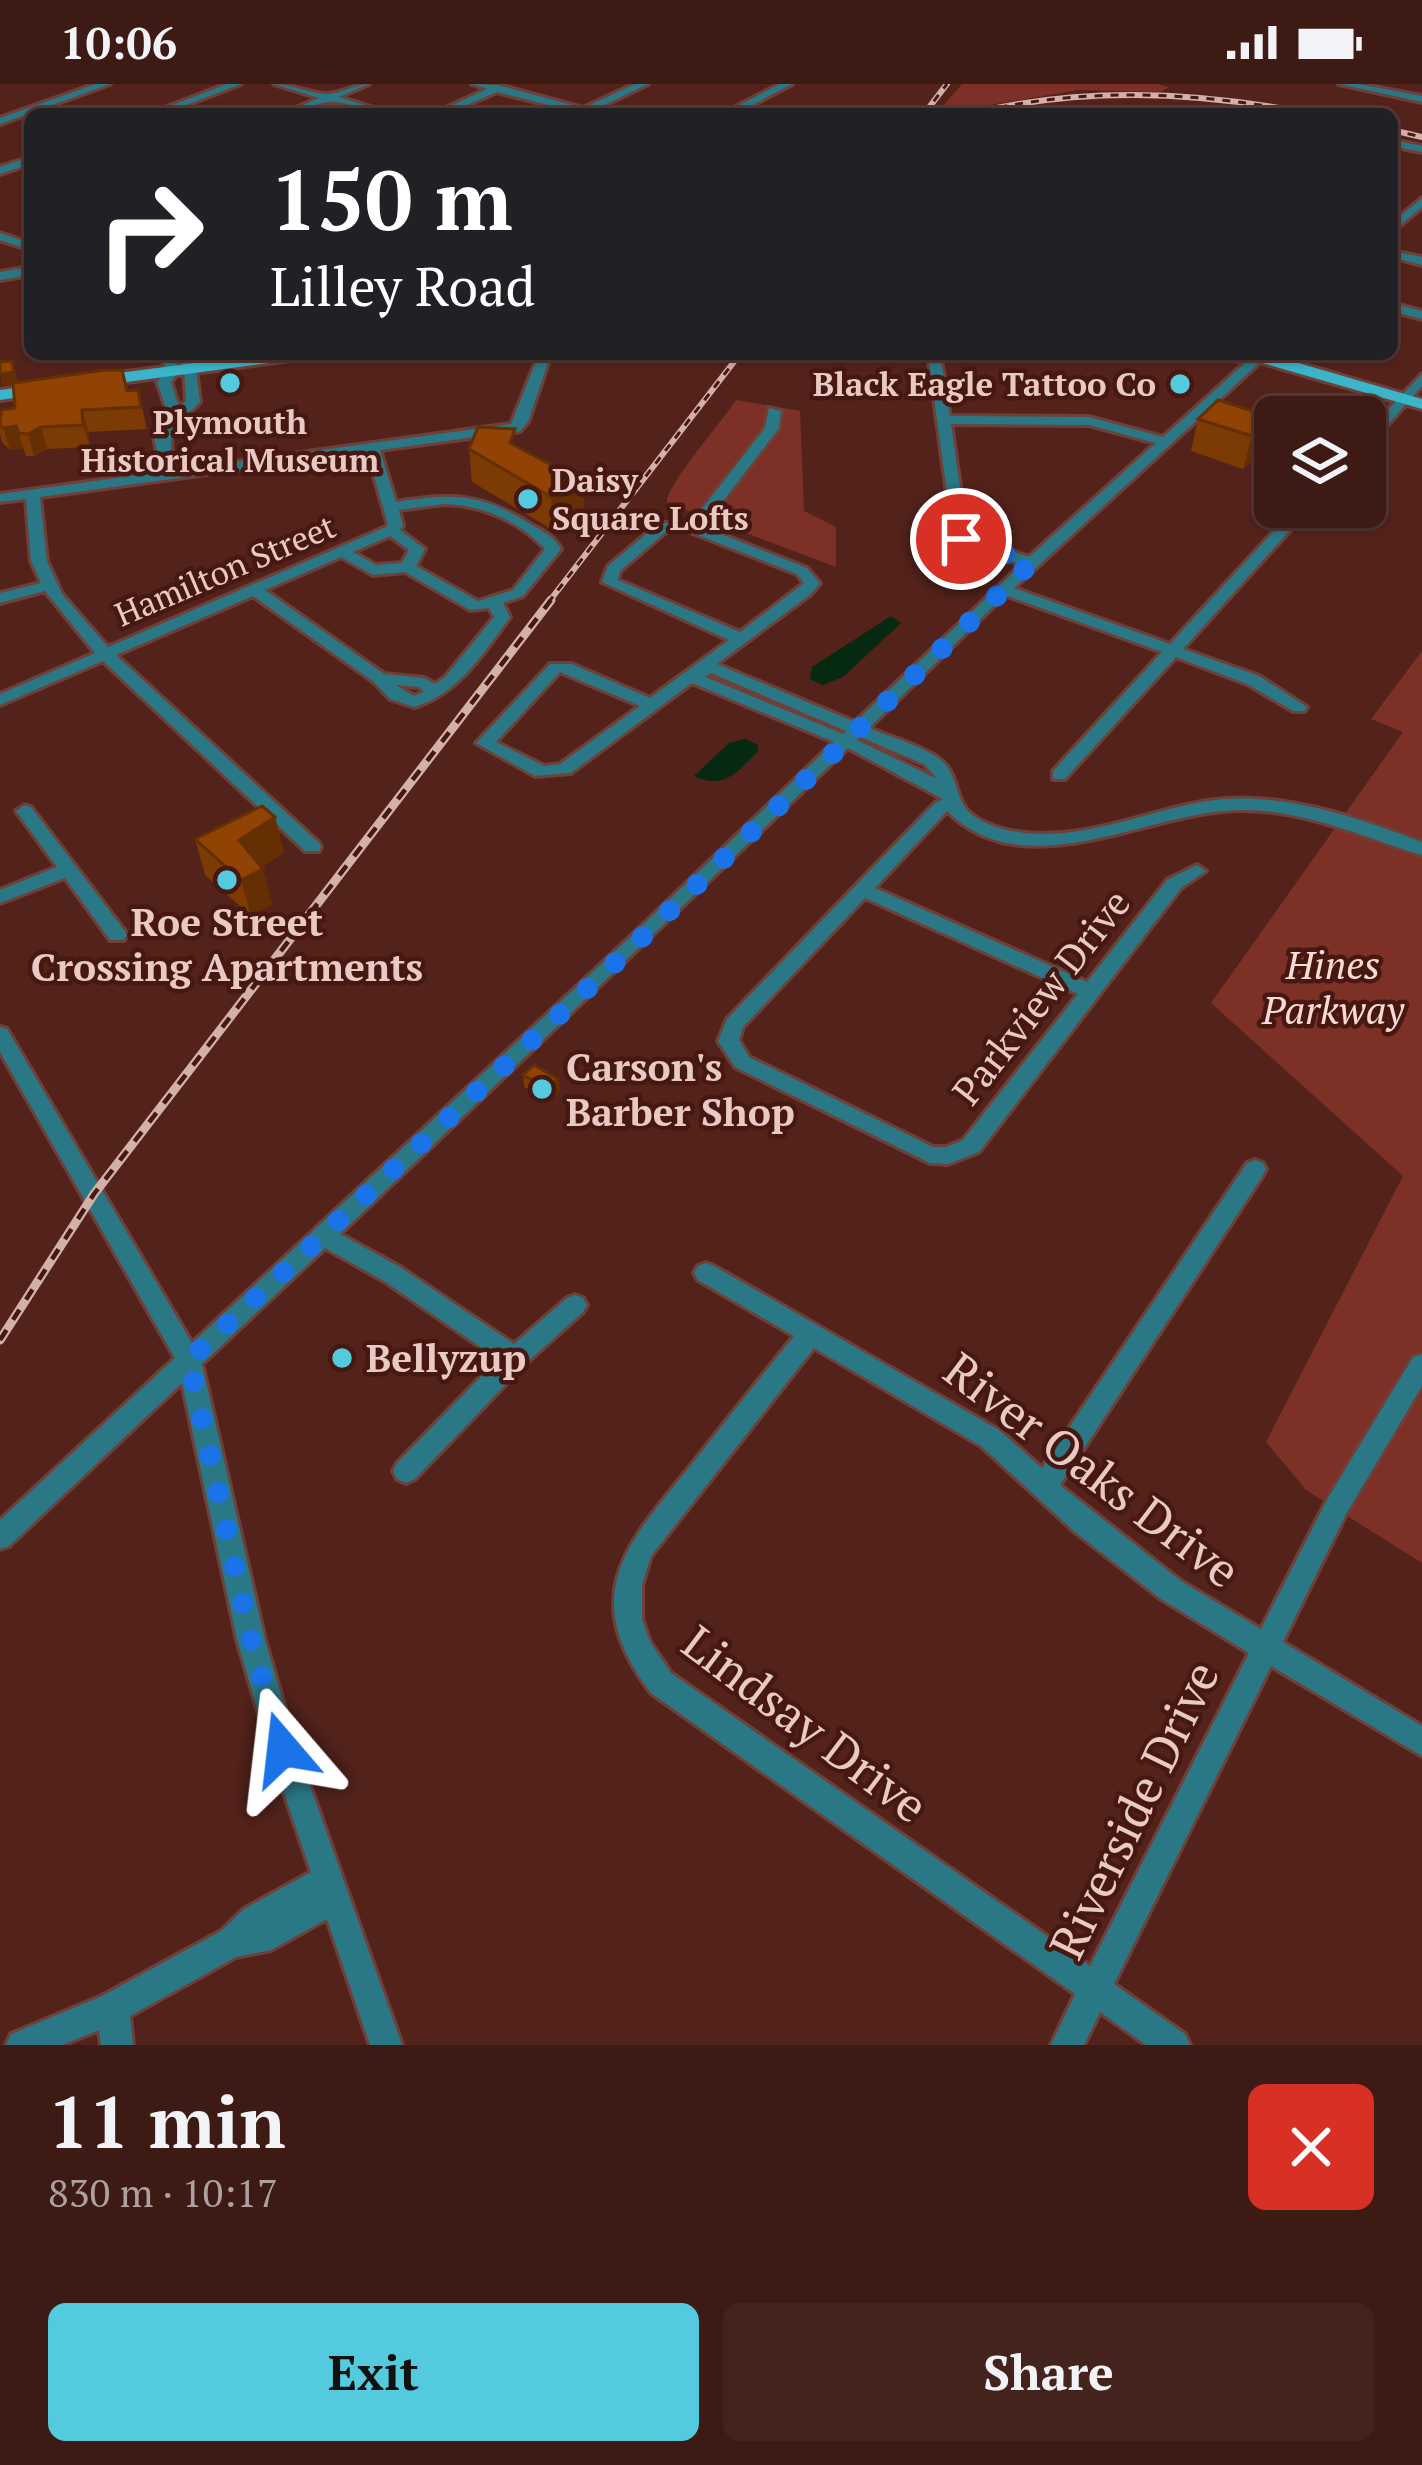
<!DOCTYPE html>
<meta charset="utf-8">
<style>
body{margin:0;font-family:"PT Serif",serif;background:#45231d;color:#f1f3f6;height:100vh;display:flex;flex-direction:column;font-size:45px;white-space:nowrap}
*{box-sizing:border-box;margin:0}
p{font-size:39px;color:#ada1a0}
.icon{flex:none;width:66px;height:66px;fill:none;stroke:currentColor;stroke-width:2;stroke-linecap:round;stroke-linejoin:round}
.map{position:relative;height:1961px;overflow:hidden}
.drawer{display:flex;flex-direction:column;background:#3e1a14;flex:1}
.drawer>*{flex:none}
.hud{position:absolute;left:24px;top:24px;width:1374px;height:252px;border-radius:18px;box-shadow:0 3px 9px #0004,0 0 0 3px #573834;background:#202124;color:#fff;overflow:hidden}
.fabs{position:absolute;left:1254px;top:312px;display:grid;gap:24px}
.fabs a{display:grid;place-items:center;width:132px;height:132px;border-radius:18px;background:#3e1a14;box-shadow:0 3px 9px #0004,0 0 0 3px #573834;font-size:60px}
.pin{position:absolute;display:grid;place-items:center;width:102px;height:102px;color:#fff;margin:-51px;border:6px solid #fff;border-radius:50%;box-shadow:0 3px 12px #0007}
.me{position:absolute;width:132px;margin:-66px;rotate:343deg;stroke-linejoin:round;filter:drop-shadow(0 0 9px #0008)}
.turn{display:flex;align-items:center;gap:42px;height:252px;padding:0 48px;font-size:54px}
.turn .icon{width:156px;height:156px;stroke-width:2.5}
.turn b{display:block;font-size:84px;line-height:102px}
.round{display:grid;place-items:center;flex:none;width:126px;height:126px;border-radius:18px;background:#45231d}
.overview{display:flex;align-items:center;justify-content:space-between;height:204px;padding:0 48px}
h1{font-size:72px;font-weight:700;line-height:90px}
.action{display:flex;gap:24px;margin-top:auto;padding:24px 48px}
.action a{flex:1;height:138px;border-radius:18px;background:#54cade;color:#111;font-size:48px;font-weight:700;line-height:138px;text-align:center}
.action a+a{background:#45231d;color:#f1f3f6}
.status{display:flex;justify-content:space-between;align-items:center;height:84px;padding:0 60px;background:#3e1a14;direction:ltr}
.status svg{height:33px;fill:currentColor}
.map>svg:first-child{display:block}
</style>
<div class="status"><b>10:06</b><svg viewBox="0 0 49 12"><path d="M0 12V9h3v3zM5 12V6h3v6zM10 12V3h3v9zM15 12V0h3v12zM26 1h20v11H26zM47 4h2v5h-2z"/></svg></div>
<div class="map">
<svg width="1422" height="1961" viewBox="0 0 1422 1961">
<rect width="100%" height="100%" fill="#53221b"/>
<g fill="#7d3126">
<path d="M 962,0 L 1157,0 L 1169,3 L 1161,8 L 1078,6 L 936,30 Z"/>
<path d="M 736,316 L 800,327 L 804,427 L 836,443 L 836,483 L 667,419 C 666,401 722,338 736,316 Z"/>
<path d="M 1422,567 L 1422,1479 L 1306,1406 L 1266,1358 L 1403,1092 L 1211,919 L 1403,648 L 1371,635 Z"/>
</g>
<g fill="#052911">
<path d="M 891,532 L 901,539 L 843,593 L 823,601 L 810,595 L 812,583 Z"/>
<path d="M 745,655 L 758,661 L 758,667 C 737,689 723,706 694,692 L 729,659 Z"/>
</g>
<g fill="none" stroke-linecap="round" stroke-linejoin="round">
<defs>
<g id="minor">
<path d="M 96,0 L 110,0 L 0,40 L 0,34 Z"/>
<path d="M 227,0 L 241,0 L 163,30 L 149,30 Z"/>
<path d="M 274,0 C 292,0 310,10 327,10 C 341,10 354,0 369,0 L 339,13 L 394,30 C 372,30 353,18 332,18 C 316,17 300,30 282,30 L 319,14 Z"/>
<path d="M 472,0 L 498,1 L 583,24 L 635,0 L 648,0 L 594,26 L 602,30 L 584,30 L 497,8 L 446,30 L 433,30 L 487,5 Z"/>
<path d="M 780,0 L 792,0 L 735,30 L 722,30 Z"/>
<path d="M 1339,0 L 1359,0 L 1422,12 L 1422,18 Z"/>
<path d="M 1220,26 L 1224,30 L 1214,30 Z"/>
<path d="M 1392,56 L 1422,62 L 1422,68 L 1392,62 Z"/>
<path d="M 30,73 L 30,80 L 0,90 L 0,83 Z"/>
<path d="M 1422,114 L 1422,123 L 1392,148 L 1392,139 Z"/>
<path d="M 0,149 L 30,159 L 30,166 L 0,156 Z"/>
<path d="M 1392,167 L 1422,173 L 1422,181 L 1392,173 Z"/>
<path d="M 30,183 L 30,191 L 0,196 L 0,188 Z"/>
<path d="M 1392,219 L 1422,227 L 1422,235 L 1392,227 Z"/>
<path d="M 161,270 L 173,270 L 179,287 L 171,298 L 179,323 L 186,317 L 184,285 L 178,270 L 190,270 L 196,285 L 200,318 C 171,347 166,343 175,386 L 511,340 L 539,270 L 551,270 L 528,338 L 520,347 L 380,366 L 396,418 C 454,409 481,409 532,441 C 544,448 554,452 561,465 L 523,512 L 503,519 L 510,533 C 483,570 458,610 414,623 L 390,615 L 374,598 L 253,512 L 116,571 L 319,759 L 321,763 L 319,767 L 305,767 L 103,577 L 0,621 L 0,610 L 95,569 L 45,507 L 0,519 L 0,509 L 41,499 L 31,477 L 26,415 L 0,418 L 0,410 L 161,388 L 154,353 L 166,324 L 157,298 L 166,287 ZM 367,368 L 388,441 L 386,443 L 108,563 L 62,510 L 47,477 L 40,413 ZM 444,420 C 480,420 521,438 545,465 L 513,506 L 478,517 L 416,482 L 425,465 L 400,446 L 403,442 L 399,426 ZM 390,452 L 409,466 L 402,479 L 376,481 L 353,468 ZM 341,473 L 373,491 L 405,488 L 470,526 L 489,524 L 494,533 L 445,593 L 435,600 L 424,594 L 384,590 L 265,506 ZM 396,601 L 419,603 L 424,608 L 414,612 Z"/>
<path d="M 928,270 L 940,270 L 950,332 L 1089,333 L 1163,353 L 1255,270 L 1269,270 L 1014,504 L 1170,560 L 1296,423 L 1311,423 L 1183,565 L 1259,592 L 1307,623 L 1305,627 L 1293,627 L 1247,600 L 1176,573 L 1065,695 L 1053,695 L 1053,687 L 1162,568 L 1005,511 L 869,644 C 890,653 917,660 937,673 C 955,685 954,702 963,720 C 971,736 1000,746 1018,748 C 1081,758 1146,727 1207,717 C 1279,706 1356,733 1422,758 L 1422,771 C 1363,753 1306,726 1242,726 C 1149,726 1027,806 947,727 L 875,804 L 1087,898 L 1167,796 L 1197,781 L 1206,787 L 1181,804 L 979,1068 L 948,1080 L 930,1079 L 735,983 L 718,957 L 727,935 L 935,719 L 943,715 L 848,664 L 340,1150 L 400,1183 L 514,1260 L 567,1214 L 575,1211 L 583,1214 L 587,1221 L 583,1228 L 524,1281 L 415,1395 L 406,1399 L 397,1395 L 393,1387 L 397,1379 L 498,1275 L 384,1197 L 325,1164 L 202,1280 L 265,1556 L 297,1665 L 402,1961 L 370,1961 L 327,1835 L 271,1866 L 236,1873 L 130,1932 L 133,1961 L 101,1961 L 99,1946 L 62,1961 L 6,1961 L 11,1950 L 102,1912 L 221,1847 L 244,1825 L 311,1788 L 269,1665 L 237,1556 L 182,1299 L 9,1462 L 0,1465 L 0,1436 L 175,1274 L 0,968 L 0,943 L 7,945 L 192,1259 L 627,856 L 834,658 L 692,599 L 571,689 L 535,692 L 476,659 L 550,580 L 572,580 L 650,614 L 729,556 L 602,498 L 608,482 L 659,439 L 691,439 L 765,344 L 769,324 L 781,327 L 779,344 L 703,443 L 807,484 L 820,499 L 811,510 L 717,580 L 855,638 L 1021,481 L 953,453 ZM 951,340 L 1089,341 L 1156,359 L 1029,473 L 967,451 ZM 668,446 L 685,446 L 797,490 L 804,499 L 740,548 L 618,496 L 620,487 ZM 560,588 L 640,622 L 560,680 L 544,682 L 496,658 ZM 711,589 L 846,647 L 843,650 L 705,593 ZM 860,653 L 924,680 L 937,695 L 857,656 ZM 865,814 L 1078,910 L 963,1056 L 946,1063 L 933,1063 L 749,973 L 739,956 L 743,943 Z"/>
<path d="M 1422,290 L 1422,302 L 1370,361 L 1365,362 L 1365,350 Z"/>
<path d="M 25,721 L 31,723 L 124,846 L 127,851 L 124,856 L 110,856 L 65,794 L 0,819 L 0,806 L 57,783 L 16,727 Z"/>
<path d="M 1255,1076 L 1263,1079 L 1266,1085 L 1263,1091 L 1060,1401 L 1181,1497 L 1261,1545 L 1328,1414 L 1413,1273 L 1422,1270 L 1422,1302 L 1346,1430 L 1283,1558 L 1422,1642 L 1422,1672 L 1271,1582 L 1114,1900 L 1185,1950 L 1190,1961 L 1146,1961 L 1100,1928 L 1084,1961 L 1051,1961 L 1075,1910 L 651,1609 C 574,1508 631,1456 696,1375 C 728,1334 761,1293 794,1252 L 698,1196 L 694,1189 L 698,1182 L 706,1179 L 714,1182 L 999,1346 L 1042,1384 L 1247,1079 ZM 814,1264 L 981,1362 L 1075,1448 L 1161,1515 L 1249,1569 L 1090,1882 L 671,1589 L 650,1558 L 642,1535 L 642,1501 L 651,1472 Z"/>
</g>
<g id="major">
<path d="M 262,270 L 307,270 L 299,275 L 89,303 L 81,298 L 89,293 Z"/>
<path d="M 1200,270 L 1267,270 L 1422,315 L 1422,325 L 1259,278 L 1208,275 Z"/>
<path d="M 51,299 L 57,300 L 57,308 L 0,316 L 0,306 Z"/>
</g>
</defs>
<use href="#minor" stroke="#6e4039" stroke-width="6"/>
<use href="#major" stroke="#6e4039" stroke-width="6"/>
<use href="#minor" fill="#2a7885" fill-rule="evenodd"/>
<use href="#major" fill="#3ab5c9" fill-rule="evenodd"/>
<defs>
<g id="rail-far1">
<path d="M 924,30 L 947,0"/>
<path d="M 968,30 C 1080,3 1189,7 1302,28"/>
<path d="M 1392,46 L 1422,53"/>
<path d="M 548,519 L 740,270"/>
</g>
<path id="rail" d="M 0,1256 L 94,1110 L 551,516"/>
</defs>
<use href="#rail-far1" stroke="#d3b0aa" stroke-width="6"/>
<use href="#rail" stroke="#d3b0aa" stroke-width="9"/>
<use href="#rail-far1" stroke="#471811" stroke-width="3" stroke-dasharray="8" stroke-linecap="butt"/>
<use href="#rail" stroke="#471811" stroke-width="4.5" stroke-dasharray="12" stroke-linecap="butt"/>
</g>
<g fill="#7c3a04">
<path d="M 15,287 L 17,298 L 127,307 L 138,306 L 147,345 L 88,348 L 90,363 L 47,365 L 34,372 L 26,372 L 23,364 L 10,366 L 2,358 L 0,350 L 0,327 L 15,324 L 13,300 L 2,301 Z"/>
<path d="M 1271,333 L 1263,366 L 1243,385 L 1191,367 L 1198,335 Z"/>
<path d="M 516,362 L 585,432 L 553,446 L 472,398 L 469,365 Z"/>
<path d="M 275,733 L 284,769 L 262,783 L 272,820 L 251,832 L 205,791 L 195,755 Z"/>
<path d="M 523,991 L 558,995 L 560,1007 L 549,1017 L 524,1003 Z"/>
</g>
<g fill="#652f04">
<path d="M 12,277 L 17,299 L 2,301 L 0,290 Z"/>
<path d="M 82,326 L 88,348 L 90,363 L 83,341 Z"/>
<path d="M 1271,333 L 1263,366 L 1243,385 L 1252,352 Z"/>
<path d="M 16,342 L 23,364 L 10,366 L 3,344 Z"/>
<path d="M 41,343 L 47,365 L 34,372 L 28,350 Z"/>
<path d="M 583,398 L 585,432 L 553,446 L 551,413 Z"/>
<path d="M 275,733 L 284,769 L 248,792 L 239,756 Z"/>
<path d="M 263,785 L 272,820 L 251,832 L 241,796 Z"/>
<path d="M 558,995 L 560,1007 L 549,1017 L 548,1005 Z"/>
</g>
<g fill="#904305" stroke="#652f04" stroke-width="3">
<path d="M 12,277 L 14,288 L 0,290 L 0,278 Z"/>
<path d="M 105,286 L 122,286 L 127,307 L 138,306 L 141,323 L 82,326 L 83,341 L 41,343 L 28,350 L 19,349 L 16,342 L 3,344 L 0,341 L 1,326 L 15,324 L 13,299 Z"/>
<path d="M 1218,316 L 1271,333 L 1252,352 L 1198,335 Z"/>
<path d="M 478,343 L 515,345 L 510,359 L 583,398 L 551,413 L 469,365 Z"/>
<path d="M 262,722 L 275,733 L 239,756 L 263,785 L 241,796 L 195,755 Z"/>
<path d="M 534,981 L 558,995 L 548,1005 L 523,991 Z"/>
</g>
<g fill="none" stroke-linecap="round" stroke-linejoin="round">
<path stroke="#1a73e8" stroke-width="21" stroke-dasharray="0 37.8" d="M 283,1665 L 251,1556 L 189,1276 L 634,861 L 1031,479 L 961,455"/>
</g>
<g fill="#54cade" stroke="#471811" stroke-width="4.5">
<circle cx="230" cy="299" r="12"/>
<circle cx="1180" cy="300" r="12"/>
<circle cx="528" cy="415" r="12"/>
<circle cx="227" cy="796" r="12"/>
<circle cx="542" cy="1005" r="12"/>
<circle cx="342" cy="1274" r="12"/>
</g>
<g text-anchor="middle" stroke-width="9" stroke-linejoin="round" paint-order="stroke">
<g font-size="33" font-weight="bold" fill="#e9c9c3" stroke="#471811" text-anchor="end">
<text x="1156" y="312">Black Eagle Tattoo Co</text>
<text x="230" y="350" text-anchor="middle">Plymouth<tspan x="230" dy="38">Historical Museum</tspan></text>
<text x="552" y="408" text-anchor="start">Daisy<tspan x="552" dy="38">Square Lofts</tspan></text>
</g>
<g font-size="33" fill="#e9c9c3" stroke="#471811">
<text transform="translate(225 486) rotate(-23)" y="12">Hamilton Street</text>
</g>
<g font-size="39" font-weight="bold" fill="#e9c9c3" stroke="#471811" text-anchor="start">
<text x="227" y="852" text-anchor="middle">Roe Street<tspan x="227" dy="45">Crossing Apartments</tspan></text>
<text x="566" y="997">Carson's<tspan x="566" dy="45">Barber Shop</tspan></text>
<text x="366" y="1288">Bellyzup</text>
</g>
<g font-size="39" font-style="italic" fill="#fadad4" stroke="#471811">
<text x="1333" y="895">Hines<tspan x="1333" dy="45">Parkway</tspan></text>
</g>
<g font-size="39" fill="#e9c9c3" stroke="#471811">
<text transform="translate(1041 913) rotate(-52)" y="14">Parkview Drive</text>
</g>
<g font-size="48" fill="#e9c9c3" stroke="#471811">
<text transform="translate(1092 1386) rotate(37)" y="17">River Oaks Drive</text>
<text transform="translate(805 1640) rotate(37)" y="17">Lindsay Drive</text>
<text transform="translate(1134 1726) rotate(-64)" y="17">Riverside Drive</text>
</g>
</g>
</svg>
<div class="fabs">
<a><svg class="icon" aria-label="layers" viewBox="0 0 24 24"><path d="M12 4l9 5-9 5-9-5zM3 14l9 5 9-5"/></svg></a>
</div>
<div class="pin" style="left:961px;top:455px;background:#d93025"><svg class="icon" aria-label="arrive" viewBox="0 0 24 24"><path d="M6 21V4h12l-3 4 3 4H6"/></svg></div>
<svg class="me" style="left:283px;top:1665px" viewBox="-20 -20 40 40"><path d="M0-17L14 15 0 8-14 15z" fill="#1a73e8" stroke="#fff" stroke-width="4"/></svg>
<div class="hud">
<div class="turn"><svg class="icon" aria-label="right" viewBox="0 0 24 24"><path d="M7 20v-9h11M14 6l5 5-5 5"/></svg><div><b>150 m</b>Lilley Road</div></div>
</div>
</div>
<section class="drawer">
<div class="overview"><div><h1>11 min</h1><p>830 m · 10:17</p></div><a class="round" style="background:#d93025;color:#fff"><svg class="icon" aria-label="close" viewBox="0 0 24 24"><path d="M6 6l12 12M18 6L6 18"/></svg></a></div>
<div class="action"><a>Exit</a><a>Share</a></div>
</section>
